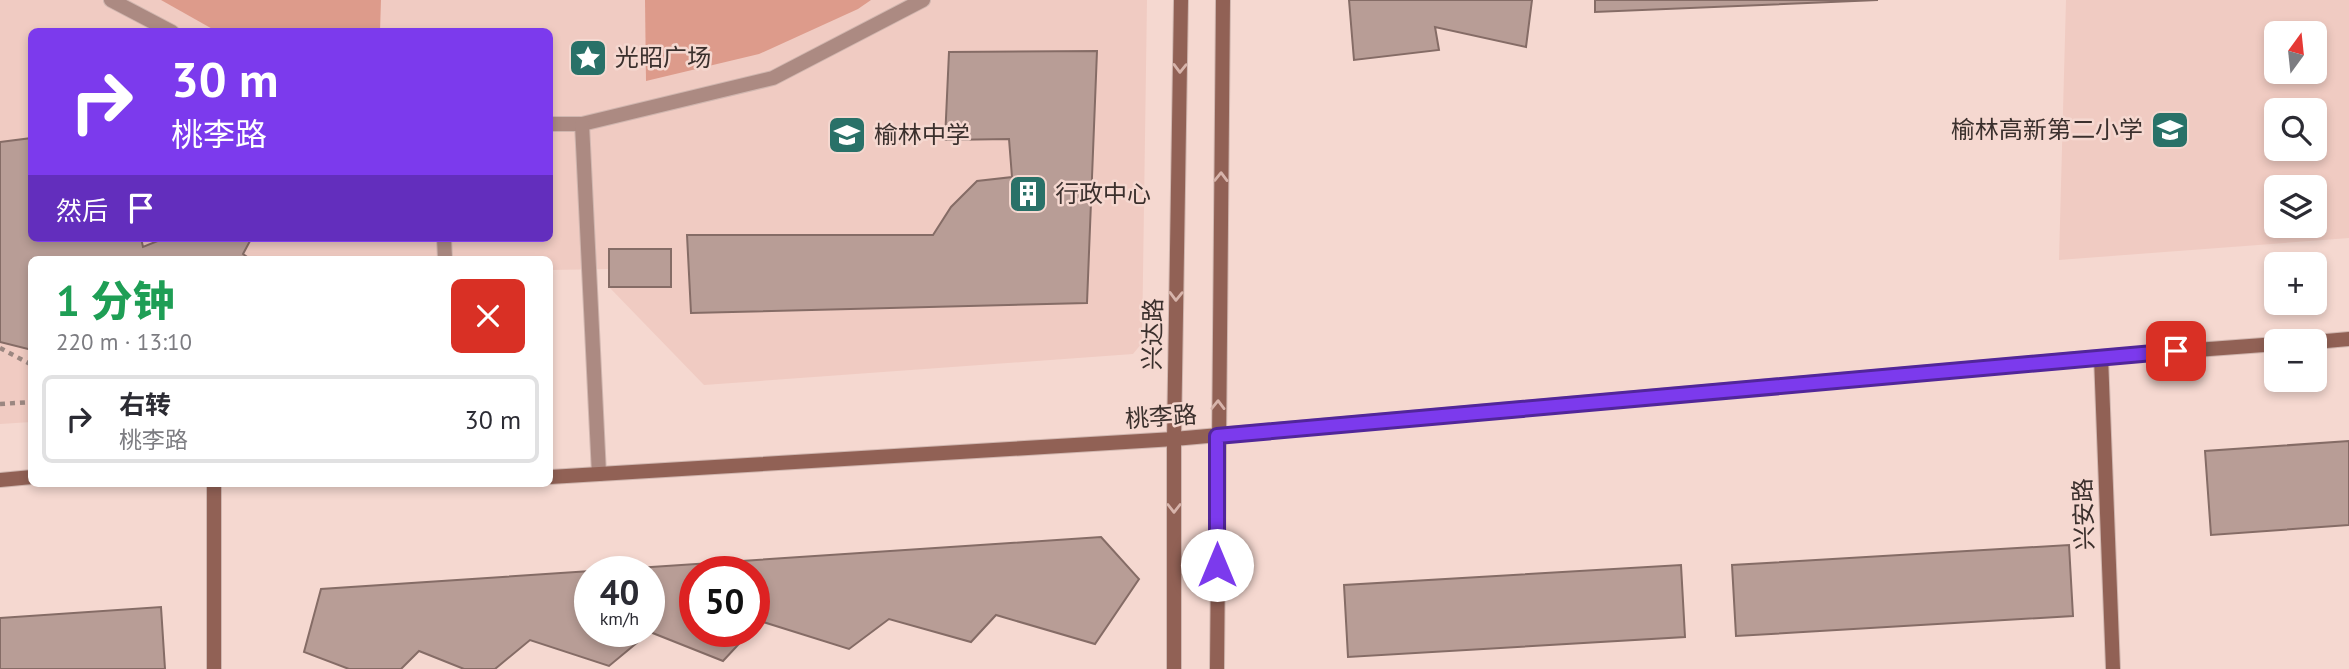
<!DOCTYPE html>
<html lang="zh">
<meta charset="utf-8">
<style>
body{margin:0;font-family:"PT Sans","Noto Sans SC",sans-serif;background:#f2f2f3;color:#2b2b33;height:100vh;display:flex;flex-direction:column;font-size:26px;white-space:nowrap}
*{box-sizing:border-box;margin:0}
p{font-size:23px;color:#7c7c81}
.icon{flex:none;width:38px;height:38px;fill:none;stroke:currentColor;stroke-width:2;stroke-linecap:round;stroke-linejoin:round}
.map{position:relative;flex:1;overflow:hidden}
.side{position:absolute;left:28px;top:256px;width:525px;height:231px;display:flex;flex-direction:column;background:#fff;border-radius:10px;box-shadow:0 4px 10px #0003}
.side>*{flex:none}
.hud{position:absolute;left:28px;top:28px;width:525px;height:214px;border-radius:10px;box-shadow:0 4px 10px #0003;background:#7c3aed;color:#fff;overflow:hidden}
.needle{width:46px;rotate:15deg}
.controls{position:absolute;left:2264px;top:21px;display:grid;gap:14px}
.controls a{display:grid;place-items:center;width:63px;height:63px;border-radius:10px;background:#fff;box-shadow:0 4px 10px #0003;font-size:35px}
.speed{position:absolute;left:574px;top:556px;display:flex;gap:14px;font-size:35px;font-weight:700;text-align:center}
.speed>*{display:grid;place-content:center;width:91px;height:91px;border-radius:50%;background:#fff;box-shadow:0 4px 10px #0003;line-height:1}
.speed small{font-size:18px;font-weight:400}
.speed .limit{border:10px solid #d22;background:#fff;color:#111}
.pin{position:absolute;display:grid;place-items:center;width:60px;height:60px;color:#fff;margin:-30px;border-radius:14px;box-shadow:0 4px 10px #0006}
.me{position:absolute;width:77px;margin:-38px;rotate:0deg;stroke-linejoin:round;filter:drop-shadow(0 0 5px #0008)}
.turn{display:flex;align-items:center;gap:24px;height:147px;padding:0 28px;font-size:32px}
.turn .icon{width:91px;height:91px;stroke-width:2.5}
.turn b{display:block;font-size:49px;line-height:60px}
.then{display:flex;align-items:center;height:66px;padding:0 28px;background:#0003;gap:14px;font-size:26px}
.round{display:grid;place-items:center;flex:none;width:74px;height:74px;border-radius:10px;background:#f2f2f3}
.head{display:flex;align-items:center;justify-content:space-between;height:119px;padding:0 28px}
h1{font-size:42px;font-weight:800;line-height:52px;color:#1e9e55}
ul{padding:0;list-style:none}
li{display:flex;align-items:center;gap:21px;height:88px;margin:0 14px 10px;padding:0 14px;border:4px solid #e1e1e2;border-radius:10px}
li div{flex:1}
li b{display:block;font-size:26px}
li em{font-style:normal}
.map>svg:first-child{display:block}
</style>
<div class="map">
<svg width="2349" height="669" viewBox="0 0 2349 669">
<rect width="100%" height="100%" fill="#f5d8d0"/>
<g fill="#f0cbc2" fill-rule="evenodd">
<path d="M 0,0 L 1147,0 L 1142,343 L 1133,354 L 704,385 L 609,287 L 609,269 L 550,270 L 550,259 L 32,259 L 31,422 L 0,424 ZM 32,32 L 550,32 L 550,238 L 32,238 Z"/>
<path d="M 2066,0 L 2349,0 L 2349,238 L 2059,260 ZM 2277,33 L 2315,33 L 2315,72 L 2277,72 ZM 2277,110 L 2315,110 L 2315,149 L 2277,149 ZM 2277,187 L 2315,187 L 2315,226 L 2277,226 Z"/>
</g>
<g fill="#dd9b8b">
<path d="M 161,0 L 381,0 L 380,31 L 216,31 Z"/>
<path d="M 645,0 L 871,0 L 858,9 L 759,54 L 646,81 Z"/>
</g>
<g fill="#b89d96" stroke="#856c66" stroke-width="2" fill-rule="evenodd">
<path d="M 1349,0 L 1532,0 L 1526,47 L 1435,27 L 1439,50 L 1354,60 Z"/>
<path d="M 1595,0 L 1878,0 L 1595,12 Z"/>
<path d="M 1097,51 L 1087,303 L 691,313 L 687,235 L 933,235 L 951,207 L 977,181 L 1012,177 L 1009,139 L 945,140 L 949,52 Z"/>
<path d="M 32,138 L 32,238 L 141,238 L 143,247 L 165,238 L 247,238 L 250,241 L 243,254 L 250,259 L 32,259 L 32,350 L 0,342 L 0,142 Z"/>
<rect x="609" y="249" width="62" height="38"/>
<path d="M 2349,441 L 2349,525 L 2211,535 L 2205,451 Z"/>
<path d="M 1101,537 L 1139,579 L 1095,644 L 996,615 L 971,642 L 889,619 L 849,649 L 760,621 L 754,627 L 754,572 L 695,572 L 695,632 L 750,632 L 723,661 L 650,632 L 609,666 L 530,640 L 495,669 L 464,669 L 419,651 L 401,669 L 349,669 L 304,652 L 321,589 ZM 590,572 L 649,572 L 649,632 L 590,632 Z"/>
<path d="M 2069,545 L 2073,616 L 1736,636 L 1732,565 Z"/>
<path d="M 1681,565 L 1685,637 L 1348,657 L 1344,585 Z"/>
<path d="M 161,607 L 165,669 L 0,669 L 0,618 Z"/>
</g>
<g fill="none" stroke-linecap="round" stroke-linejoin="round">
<defs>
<g id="lane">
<path d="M 111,0 L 172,32"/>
<path d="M 550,124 L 582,124 L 773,78 L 923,0"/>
<path d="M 582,124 L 599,474"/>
<path d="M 444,238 L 445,259"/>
</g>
<g id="secondary">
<path d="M 2315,342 L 2349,339"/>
<path d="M 2101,357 L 2113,669"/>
<path d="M 550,477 L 1174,439 L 2101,357 L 2277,344"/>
<path d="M 0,480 L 32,477"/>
<path d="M 214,483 L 214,669"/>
<path d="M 1174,669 L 1174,439 L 1181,0"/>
<path d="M 1217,669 L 1223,0"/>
</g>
</defs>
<use href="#lane" stroke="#d0b6af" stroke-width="16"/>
<use href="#secondary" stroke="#d0b6af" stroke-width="16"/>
<g stroke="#9b8781" stroke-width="4.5" stroke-dasharray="5 5" stroke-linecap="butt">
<path d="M 0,348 L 32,365"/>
<path d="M 0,404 L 32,402"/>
</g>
<use href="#lane" stroke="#ac8a82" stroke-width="14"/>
<use href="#secondary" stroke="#916155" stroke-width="14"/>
</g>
<defs><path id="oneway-chevron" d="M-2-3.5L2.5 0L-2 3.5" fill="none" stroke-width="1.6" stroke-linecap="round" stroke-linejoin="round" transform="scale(1.75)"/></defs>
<g stroke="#d7b4ab">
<use href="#oneway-chevron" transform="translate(1180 68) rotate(91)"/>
<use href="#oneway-chevron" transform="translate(1221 177) rotate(-89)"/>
<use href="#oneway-chevron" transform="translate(1176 296) rotate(91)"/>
<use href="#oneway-chevron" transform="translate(1218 405) rotate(-89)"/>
<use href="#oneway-chevron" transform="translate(1174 508) rotate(90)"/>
</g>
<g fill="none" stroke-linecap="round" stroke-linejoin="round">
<defs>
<path id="route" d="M 1217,565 L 1217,436 L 2176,351"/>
</defs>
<use href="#route" stroke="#51269a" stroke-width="18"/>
<use href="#route" stroke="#7c3aed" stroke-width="12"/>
</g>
<defs>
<symbol id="sight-square" viewBox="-11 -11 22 22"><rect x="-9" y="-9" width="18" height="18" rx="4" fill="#297168" stroke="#f5d8d0"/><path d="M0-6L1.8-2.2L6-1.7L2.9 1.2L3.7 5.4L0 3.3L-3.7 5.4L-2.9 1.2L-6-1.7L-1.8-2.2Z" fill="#fff"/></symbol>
<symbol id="school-square" viewBox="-11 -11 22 22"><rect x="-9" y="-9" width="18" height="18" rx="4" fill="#297168" stroke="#f5d8d0"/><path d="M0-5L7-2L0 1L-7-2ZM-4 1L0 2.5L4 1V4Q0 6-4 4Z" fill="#fff"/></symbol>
<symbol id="building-square" viewBox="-11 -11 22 22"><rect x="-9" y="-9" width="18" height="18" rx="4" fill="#297168" stroke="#f5d8d0"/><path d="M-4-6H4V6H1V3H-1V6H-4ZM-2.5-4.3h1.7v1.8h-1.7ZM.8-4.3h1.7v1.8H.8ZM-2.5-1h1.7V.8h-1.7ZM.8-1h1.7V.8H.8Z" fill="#fff"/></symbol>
</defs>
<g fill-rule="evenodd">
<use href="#sight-square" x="566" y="36" width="44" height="44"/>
<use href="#school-square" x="2148" y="108" width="44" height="44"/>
<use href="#school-square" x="825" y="113" width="44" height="44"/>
<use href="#building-square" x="1006" y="172" width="44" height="44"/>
</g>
<g text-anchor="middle" stroke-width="5" stroke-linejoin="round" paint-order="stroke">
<g font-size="24" fill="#3b302d" stroke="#f5d8d0" text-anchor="start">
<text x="615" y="66">光昭广场</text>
<text x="2143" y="138" text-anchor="end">榆林高新第二小学</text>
<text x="874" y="143">榆林中学</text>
<text x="1055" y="202">行政中心</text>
</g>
<g font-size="24" fill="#3b302d" stroke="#f5d8d0">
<text transform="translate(1153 334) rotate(-89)" y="8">兴达路</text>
<text transform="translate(1161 417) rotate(-4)" y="8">桃李路</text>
<text transform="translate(2084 514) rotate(-92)" y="8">兴安路</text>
</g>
</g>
</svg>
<div class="controls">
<a><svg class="needle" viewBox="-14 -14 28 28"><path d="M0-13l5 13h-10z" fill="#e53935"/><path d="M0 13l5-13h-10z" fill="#7c7c81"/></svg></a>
<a><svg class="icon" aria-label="search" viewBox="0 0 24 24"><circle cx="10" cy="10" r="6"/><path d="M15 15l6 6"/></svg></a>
<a><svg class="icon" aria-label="layers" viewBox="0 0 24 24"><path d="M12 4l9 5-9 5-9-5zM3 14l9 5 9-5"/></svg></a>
<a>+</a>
<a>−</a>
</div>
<div class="speed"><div>40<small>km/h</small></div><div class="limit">50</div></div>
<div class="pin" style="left:2176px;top:351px;background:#d93025"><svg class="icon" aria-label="arrive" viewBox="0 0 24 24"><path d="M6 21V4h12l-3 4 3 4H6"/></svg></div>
<svg class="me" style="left:1217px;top:565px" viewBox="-20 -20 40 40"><circle r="19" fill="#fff"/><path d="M0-13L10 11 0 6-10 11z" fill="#7c3aed"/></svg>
<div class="hud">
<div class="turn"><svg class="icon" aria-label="right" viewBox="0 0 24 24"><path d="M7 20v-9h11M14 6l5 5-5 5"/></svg><div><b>30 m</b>桃李路</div></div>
<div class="then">然后<svg class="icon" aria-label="arrive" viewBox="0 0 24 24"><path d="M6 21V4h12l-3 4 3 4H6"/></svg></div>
</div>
<section class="side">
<div class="head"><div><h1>1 分钟</h1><p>220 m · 13:10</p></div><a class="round" style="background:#d93025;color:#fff"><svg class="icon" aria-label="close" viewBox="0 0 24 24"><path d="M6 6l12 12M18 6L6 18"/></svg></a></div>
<ul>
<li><svg class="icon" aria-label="right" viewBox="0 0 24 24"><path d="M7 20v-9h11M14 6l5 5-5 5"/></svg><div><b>右转</b><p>桃李路</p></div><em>30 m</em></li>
</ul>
</section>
</div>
